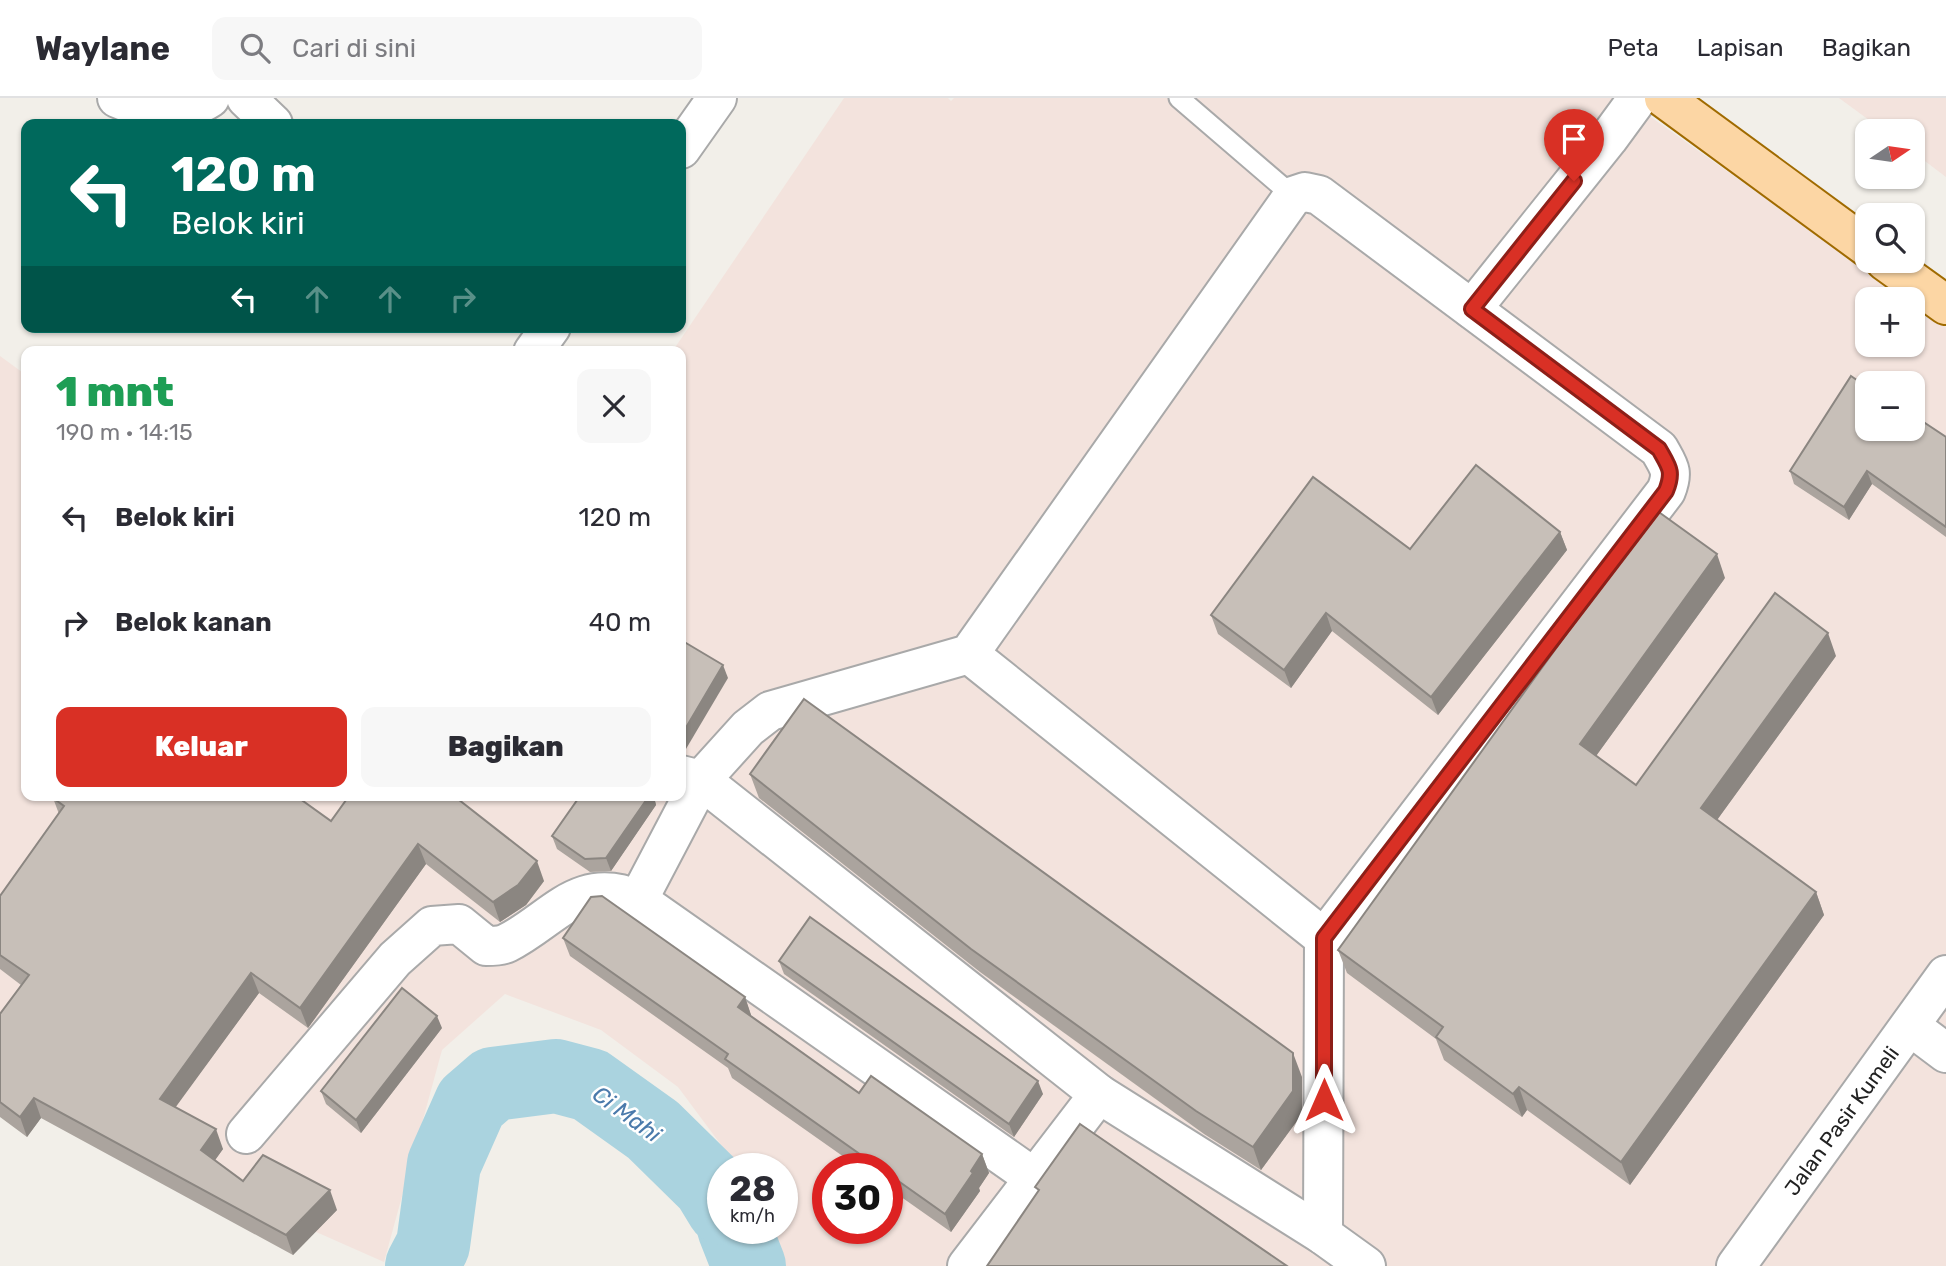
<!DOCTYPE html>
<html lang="id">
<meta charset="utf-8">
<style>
body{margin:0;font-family:Rubik,sans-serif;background:#f7f7f7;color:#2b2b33;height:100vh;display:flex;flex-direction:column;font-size:26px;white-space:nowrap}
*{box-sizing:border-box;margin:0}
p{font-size:23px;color:#7c7c81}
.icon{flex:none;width:38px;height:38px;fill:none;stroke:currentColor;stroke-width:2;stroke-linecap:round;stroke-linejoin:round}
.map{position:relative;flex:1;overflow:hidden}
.details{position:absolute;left:21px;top:248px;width:665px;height:455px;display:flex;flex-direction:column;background:#fff;border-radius:14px;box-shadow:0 2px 5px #0004}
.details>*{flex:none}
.top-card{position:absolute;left:21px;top:21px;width:665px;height:214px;border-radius:14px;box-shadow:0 2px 5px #0004;background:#00695c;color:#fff;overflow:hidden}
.needle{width:46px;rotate:77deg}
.buttons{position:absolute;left:1855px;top:21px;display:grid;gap:14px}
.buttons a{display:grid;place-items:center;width:70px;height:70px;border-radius:14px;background:#fff;box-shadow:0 2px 5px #0004;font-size:35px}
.speed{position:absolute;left:707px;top:1055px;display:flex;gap:14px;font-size:35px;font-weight:700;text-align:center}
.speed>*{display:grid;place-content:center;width:91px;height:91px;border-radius:50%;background:#fff;box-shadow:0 2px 5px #0004;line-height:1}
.speed small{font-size:18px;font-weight:400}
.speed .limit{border:10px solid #d22;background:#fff;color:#111}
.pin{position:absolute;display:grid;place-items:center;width:60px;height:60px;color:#fff;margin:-72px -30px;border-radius:50% 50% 50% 0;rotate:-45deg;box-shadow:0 0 7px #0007}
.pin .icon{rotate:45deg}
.me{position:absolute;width:77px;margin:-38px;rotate:0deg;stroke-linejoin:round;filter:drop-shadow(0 0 5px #0008)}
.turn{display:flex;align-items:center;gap:24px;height:147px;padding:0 35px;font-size:32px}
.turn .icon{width:91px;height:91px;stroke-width:2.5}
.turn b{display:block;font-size:49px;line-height:60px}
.lanes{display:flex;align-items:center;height:66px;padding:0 35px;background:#0003;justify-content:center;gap:35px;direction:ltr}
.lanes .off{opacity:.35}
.round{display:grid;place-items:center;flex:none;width:74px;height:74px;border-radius:14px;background:#f7f7f7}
.head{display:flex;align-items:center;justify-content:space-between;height:119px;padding:0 35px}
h1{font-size:42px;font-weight:800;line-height:52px;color:#1e9e55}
.primary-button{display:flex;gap:14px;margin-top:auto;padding:14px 35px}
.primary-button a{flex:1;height:80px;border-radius:14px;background:#d93025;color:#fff;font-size:28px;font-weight:800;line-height:80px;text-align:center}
.primary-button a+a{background:#f7f7f7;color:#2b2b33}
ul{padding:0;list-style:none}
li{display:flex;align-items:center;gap:21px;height:105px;padding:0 35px}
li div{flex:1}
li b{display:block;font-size:26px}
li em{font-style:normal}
header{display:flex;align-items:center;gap:42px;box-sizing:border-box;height:98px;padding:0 35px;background:#fff;border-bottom:2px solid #e1e1e2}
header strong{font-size:33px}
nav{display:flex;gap:38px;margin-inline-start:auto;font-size:24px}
.search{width:490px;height:63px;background:#f7f7f7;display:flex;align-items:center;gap:18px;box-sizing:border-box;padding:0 24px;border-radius:14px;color:#7c7c81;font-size:26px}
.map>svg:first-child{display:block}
</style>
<header>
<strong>Waylane</strong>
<div class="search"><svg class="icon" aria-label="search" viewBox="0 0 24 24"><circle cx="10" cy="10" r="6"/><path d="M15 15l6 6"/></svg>Cari di sini</div>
<nav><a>Peta</a><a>Lapisan</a><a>Bagikan</a></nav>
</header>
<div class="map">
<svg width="1946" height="1168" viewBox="0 0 1946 1168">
<rect width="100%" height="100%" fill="#f2efe9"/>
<g fill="#f3e3dd" fill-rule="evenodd">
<path d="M 844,0 L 948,0 L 951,3 L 954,0 L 1624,0 L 1907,201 L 1867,201 L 1867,247 L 1913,247 L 1913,205 L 1946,229 L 1946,1168 L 771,1168 L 767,1164 L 757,1131 L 782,1130 L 782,1071 L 739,1071 L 678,989 L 601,932 L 505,896 L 442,952 L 384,1164 L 60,1021 L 0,986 L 0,258 L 26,277 L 26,698 L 681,698 L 681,254 L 672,254 ZM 1867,285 L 1913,285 L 1913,331 L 1867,331 ZM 828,1071 L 887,1071 L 887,1130 L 828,1130 Z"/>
<path d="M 1839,0 L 1946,0 L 1946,79 L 1913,54 L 1913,33 L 1884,33 Z"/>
</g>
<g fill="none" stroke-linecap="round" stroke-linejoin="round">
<g stroke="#aad3df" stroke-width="74">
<path d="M 734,1130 L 749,1168"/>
<path d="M 422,1168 L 433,1147 L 444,1066 L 471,1005 L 493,986 L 556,978 L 590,987 L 653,1032 L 709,1087 L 723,1110"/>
</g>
<defs>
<path id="service" d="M 1179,0 L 1293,98"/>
<g id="minor">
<path d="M 117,0 C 147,13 180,20 210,0"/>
<path d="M 246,0 L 273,26"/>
<path d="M 681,51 L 717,0"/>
<path d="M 1472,211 L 1608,41 L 1638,0"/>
<path d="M 533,254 L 551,229"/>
<path d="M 969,556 L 1324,840"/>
<path d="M 681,677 L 701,682 L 1099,996 L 1323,1137 L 1366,1168"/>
<path d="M 638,802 L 1033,1079"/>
<path d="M 246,1036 L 395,861 L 432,828 L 459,826 L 486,848 C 492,848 501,848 507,845 C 553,822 579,776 638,802 L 701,682 L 748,630 L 770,613 L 969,556 L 1293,98 L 1305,94 L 1319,97 L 1659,351 C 1669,369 1674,373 1666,393 L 1324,840 L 1323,1137"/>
<path d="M 967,1168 L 1099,996"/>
</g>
<g id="tertiary">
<path d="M 1910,928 L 1946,955"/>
<path d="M 1736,1168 L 1946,877"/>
</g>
<g id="primary">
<path d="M 1664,0 L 1867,149"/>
<path d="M 1885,163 L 1946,207"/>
</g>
</defs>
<use href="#service" stroke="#a9a9a9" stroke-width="23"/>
<use href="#minor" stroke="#a9a9a9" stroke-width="42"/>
<use href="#tertiary" stroke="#a9a9a9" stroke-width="42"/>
<use href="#primary" stroke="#a06b00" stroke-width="42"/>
<use href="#service" stroke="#fff" stroke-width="19"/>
<use href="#minor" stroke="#fff" stroke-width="38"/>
<use href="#tertiary" stroke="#fff" stroke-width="38"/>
<use href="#primary" stroke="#fcd6a4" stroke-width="38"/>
</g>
<g fill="#aba49e">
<path d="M 1946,339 L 1946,439 L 1872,386 L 1849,422 L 1794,386 L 1790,373 Z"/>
<path d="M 1560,434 L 1567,452 L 1438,617 L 1332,533 L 1291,590 L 1218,536 L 1211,517 L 1410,451 Z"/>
<path d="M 1725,480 L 1596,658 L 1636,687 L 1836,558 L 1717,722 L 1816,794 L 1824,817 L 1630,1087 L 1527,1012 L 1522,1019 L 1444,962 L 1436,941 L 1347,875 L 1338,852 Z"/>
<path d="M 750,676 L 1302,979 L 1302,1016 L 1261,1072 L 1204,1036 L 980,874 L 759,700 Z"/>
<path d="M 349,698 L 544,783 L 526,807 L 500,824 L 426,766 L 308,930 L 259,895 L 175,1009 L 223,1051 L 215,1062 L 243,1083 L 337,1112 L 293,1157 L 41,1020 L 27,1039 L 0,1019 L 0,916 L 21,887 L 0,871 L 0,798 L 59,716 L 53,700 L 331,723 Z"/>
<path d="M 580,698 L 657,698 L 655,703 L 656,707 L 611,773 L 590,774 L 557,751 L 552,738 Z"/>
<path d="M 563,840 L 745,899 L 751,917 L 751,918 L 859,995 L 982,1056 L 989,1075 L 979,1090 L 980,1093 L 951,1134 L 887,1089 L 887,1071 L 861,1071 L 732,980 L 728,970 L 570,858 Z"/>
<path d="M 779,863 L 1043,996 L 1014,1039 L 784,876 Z"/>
<path d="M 442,930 L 361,1035 L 326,1006 L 321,993 Z"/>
</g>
<g fill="#8b8681">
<path d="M 1867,373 L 1872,386 L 1849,422 L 1844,409 Z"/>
<path d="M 1560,434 L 1567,452 L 1438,617 L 1431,599 Z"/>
<path d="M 1717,456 L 1725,480 L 1588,669 L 1580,646 Z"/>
<path d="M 1326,515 L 1332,533 L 1291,590 L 1284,572 Z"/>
<path d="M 1828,535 L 1836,558 L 1709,733 L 1701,710 Z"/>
<path d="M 723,567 L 728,580 L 683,656 L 681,650 L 681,638 Z"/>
<path d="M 649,698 L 657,698 L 655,703 L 656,707 L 611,773 L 606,760 Z"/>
<path d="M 418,746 L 426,766 L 308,930 L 300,910 Z"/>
<path d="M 537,763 L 544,783 L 526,807 L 500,824 L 493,804 Z"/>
<path d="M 1816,794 L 1824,817 L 1630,1087 L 1621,1064 Z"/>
<path d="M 251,875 L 259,895 L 167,1021 L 160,1001 Z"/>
<path d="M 745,899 L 751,917 L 744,927 L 738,909 Z"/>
<path d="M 437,918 L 442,930 L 361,1035 L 356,1022 Z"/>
<path d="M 1293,955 L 1302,979 L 1302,1016 L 1261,1072 L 1253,1049 Z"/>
<path d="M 1038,983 L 1043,996 L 1014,1039 L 1009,1026 Z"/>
<path d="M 1519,989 L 1527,1012 L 1522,1019 L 1513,996 Z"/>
<path d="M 34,1000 L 41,1020 L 27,1039 L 20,1019 Z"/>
<path d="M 216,1031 L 223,1051 L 208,1072 L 201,1052 Z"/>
<path d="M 982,1056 L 989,1075 L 979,1090 L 980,1093 L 951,1134 L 945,1116 Z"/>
<path d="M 330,1092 L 337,1112 L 293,1157 L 286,1137 Z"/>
</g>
<g fill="#c7bfb8" stroke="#8b8681" stroke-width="2">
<path d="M 1851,278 L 1867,289 L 1867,331 L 1913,331 L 1913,317 L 1946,339 L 1946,429 L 1867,373 L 1844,409 L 1790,373 Z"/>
<path d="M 1476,367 L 1560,434 L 1431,599 L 1326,515 L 1284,572 L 1211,517 L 1313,379 L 1410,451 Z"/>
<path d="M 1656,412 L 1717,456 L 1580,646 L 1636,687 L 1775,495 L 1828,535 L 1701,710 L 1816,794 L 1621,1064 L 1519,989 L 1513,996 L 1436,939 L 1443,929 L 1338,852 Z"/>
<path d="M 681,542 L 723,567 L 681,638 Z"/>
<path d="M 804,601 L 1293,955 L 1293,993 L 1253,1049 L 1196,1013 L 971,851 L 750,676 Z"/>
<path d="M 54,698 L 296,698 L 331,723 L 349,698 L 454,698 L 537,763 L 518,787 L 493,804 L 418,746 L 300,910 L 251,875 L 160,1001 L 216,1031 L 201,1052 L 243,1083 L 263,1057 L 330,1092 L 286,1137 L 34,1000 L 20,1019 L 0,1004 L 0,916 L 29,877 L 0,857 L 0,798 L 64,708 L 53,700 Z"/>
<path d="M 580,698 L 649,698 L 606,760 L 585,761 L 552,738 Z"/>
<path d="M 602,798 L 745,899 L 738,909 L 859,995 L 871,978 L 982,1056 L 971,1073 L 973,1075 L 945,1116 L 887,1075 L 887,1071 L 881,1071 L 725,961 L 728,956 L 563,840 L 591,799 Z"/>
<path d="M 810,819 L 1038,983 L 1009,1026 L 779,863 Z"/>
<path d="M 402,890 L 437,918 L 356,1022 L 321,993 Z"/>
<path d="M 1080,1026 L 1287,1168 L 987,1168 L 1039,1092 L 1035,1089 Z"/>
</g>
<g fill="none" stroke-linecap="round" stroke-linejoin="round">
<defs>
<path id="route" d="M 1324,1002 L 1324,840 L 1666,393 C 1674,373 1669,369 1659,351 L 1472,211 L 1574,83"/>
</defs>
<use href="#route" stroke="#8d1f18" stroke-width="18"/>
<use href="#route" stroke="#d93025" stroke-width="12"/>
</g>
<g text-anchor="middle" stroke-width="5" stroke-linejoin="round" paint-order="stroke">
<g font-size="21" fill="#222" stroke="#fff">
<text transform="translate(1842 1023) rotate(-54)" y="7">Jalan Pasir Kumeli</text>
</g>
<g font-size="23" font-style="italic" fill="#4a7aab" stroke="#fff">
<text transform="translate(627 1016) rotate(36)" y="8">Ci Mahi</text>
</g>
</g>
</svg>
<div class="buttons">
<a><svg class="needle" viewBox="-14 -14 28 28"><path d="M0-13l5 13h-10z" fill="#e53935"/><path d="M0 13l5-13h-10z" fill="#7c7c81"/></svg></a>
<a><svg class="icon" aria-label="search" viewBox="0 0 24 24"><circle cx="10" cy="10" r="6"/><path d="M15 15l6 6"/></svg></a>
<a>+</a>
<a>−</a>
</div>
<div class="speed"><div>28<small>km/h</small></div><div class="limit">30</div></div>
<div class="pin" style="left:1574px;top:83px;background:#d93025"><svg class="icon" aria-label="arrive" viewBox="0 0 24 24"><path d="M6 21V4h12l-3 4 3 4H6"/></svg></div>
<svg class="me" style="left:1324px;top:1002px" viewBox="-20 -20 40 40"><path d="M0-17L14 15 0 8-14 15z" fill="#d93025" stroke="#fff" stroke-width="4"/></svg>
<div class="top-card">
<div class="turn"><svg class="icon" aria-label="left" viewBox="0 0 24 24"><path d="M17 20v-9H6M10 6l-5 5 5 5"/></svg><div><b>120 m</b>Belok kiri</div></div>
<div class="lanes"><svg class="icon" aria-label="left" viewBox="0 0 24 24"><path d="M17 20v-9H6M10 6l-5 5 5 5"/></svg><svg class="icon off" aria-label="ahead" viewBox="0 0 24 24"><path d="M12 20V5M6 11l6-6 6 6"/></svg><svg class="icon off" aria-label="ahead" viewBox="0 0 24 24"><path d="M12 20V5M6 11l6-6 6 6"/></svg><svg class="icon off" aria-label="right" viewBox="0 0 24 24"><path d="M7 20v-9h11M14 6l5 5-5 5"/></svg></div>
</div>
<section class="details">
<div class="head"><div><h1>1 mnt</h1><p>190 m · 14:15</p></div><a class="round"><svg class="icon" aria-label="close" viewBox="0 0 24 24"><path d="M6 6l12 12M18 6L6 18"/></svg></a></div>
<ul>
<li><svg class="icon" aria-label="left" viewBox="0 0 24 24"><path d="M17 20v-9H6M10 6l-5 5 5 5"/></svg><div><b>Belok kiri</b></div><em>120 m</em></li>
<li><svg class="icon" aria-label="right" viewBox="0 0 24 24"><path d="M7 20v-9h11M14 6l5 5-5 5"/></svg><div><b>Belok kanan</b></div><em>40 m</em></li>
</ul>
<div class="primary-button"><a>Keluar</a><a>Bagikan</a></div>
</section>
</div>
